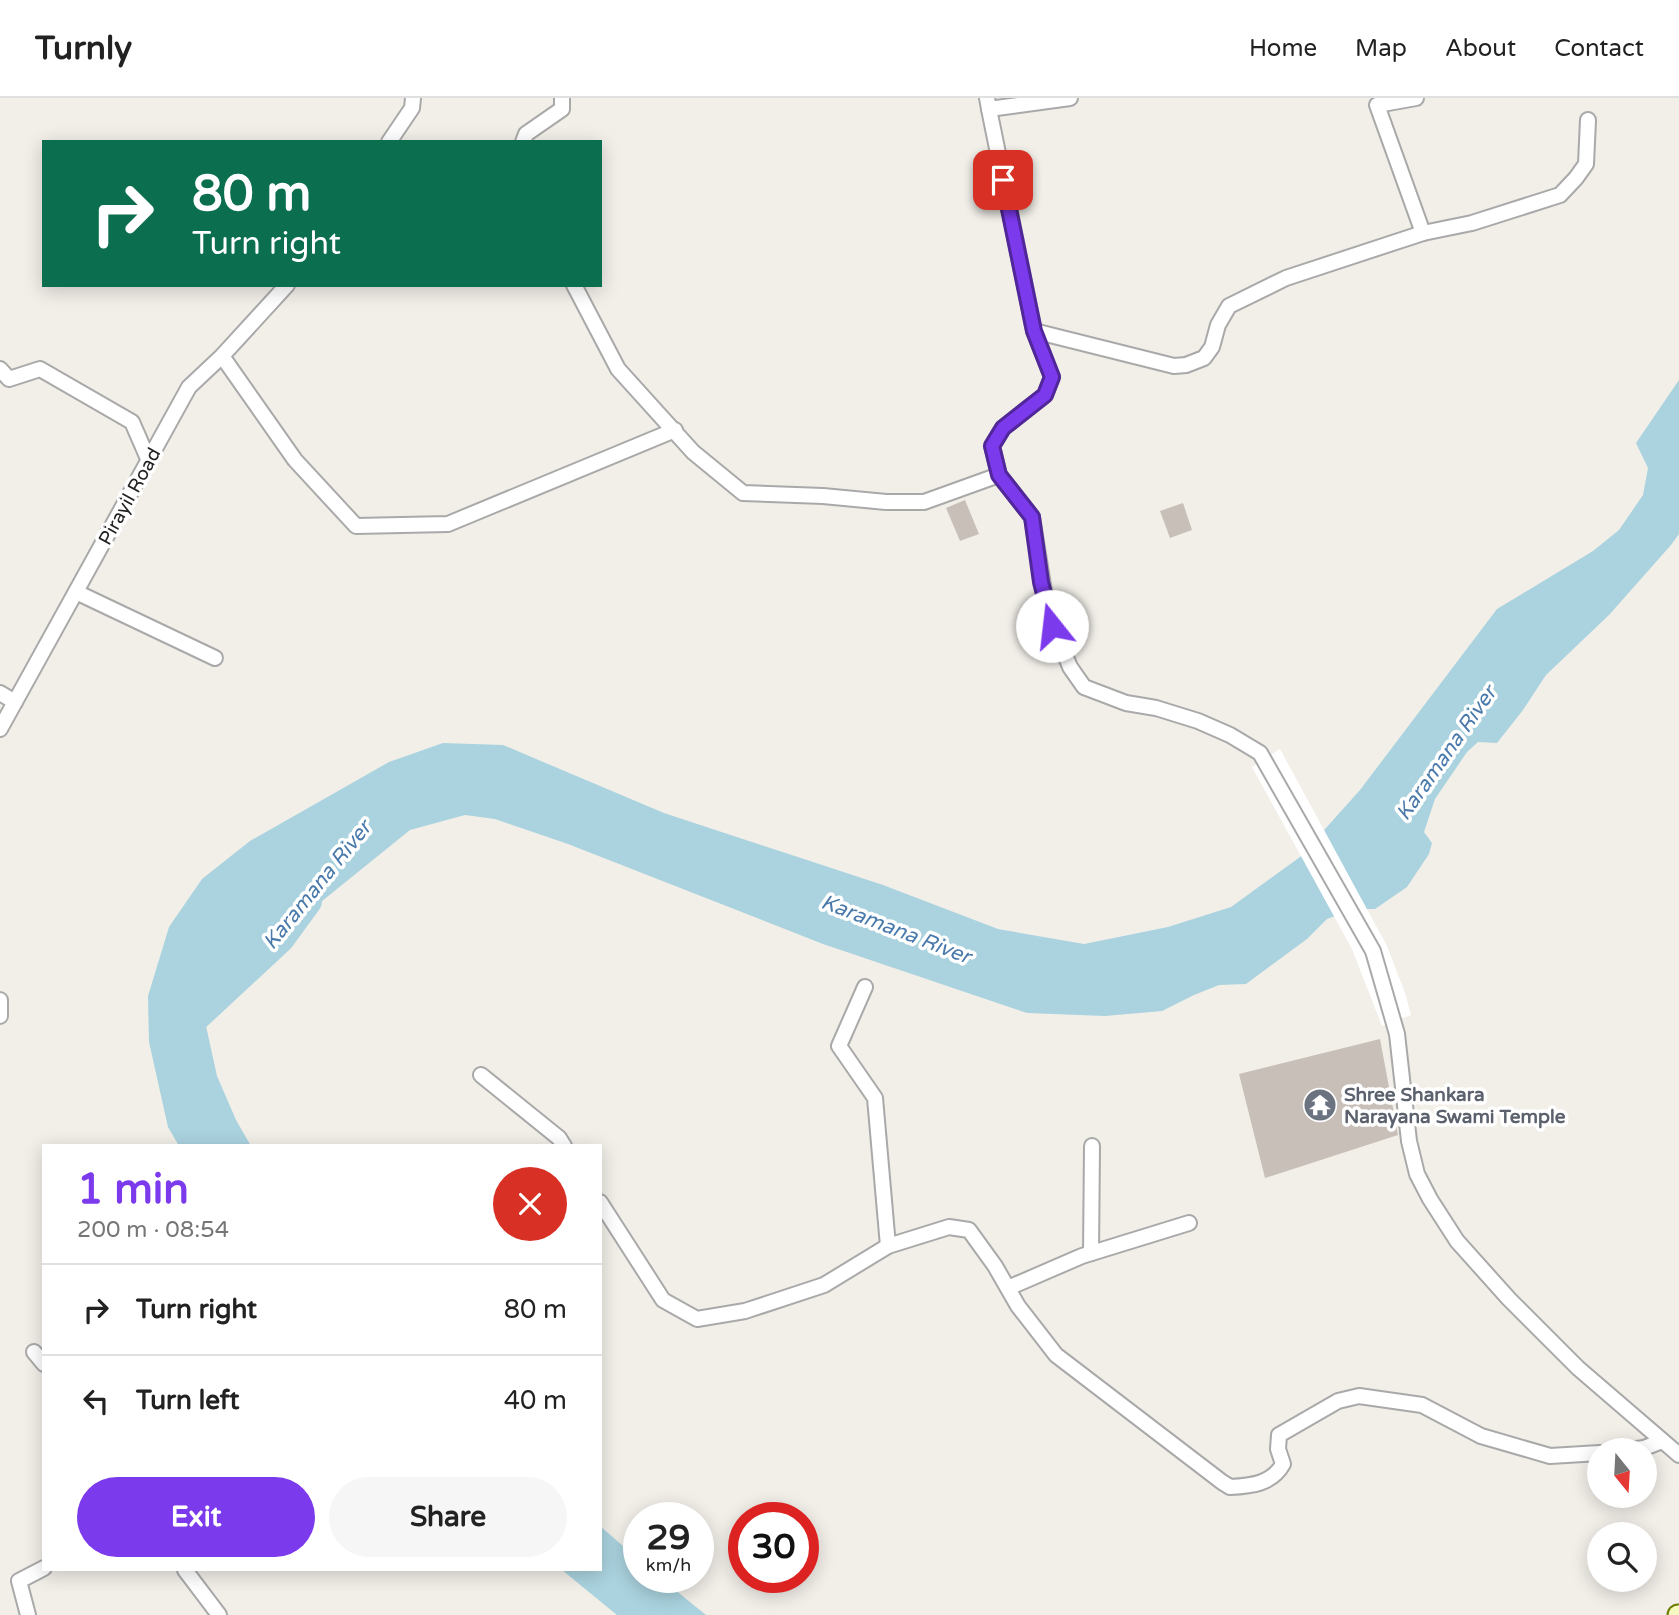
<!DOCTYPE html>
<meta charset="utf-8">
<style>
body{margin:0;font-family:"Varela Round",sans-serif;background:#f6f6f6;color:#222;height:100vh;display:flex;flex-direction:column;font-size:26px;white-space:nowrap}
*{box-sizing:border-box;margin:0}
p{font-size:23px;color:#767676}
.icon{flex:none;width:38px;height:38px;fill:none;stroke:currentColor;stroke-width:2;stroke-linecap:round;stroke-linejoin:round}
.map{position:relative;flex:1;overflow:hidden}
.sheet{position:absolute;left:42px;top:1046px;width:560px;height:427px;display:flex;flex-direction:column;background:#fff;border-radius:0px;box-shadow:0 4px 18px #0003}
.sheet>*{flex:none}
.hud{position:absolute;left:42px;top:42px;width:560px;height:147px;border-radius:0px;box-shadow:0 4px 18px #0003;background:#0b6e4f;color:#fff;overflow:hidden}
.needle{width:46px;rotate:162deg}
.buttons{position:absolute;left:1587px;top:1340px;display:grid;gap:14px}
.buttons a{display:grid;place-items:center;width:70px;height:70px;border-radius:50%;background:#fff;box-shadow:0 4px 18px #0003;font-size:35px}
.speed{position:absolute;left:623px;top:1404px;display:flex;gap:14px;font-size:35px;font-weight:700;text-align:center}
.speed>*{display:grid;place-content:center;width:91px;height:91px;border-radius:50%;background:#fff;box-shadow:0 4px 18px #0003;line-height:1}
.speed small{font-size:18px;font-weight:400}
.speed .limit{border:10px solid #d22;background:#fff;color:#111}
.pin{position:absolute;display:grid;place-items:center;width:60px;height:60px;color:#fff;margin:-30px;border-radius:14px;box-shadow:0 4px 10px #0006}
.me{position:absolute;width:77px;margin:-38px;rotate:344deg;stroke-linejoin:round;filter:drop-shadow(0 0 5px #0008)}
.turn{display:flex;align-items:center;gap:24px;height:147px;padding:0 35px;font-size:32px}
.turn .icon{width:91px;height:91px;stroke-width:2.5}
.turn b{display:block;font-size:49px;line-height:60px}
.round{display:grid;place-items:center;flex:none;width:74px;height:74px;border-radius:37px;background:#f6f6f6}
.summary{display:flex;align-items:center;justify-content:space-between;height:119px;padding:0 35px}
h1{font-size:42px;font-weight:800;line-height:52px;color:#7c3aed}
.cta{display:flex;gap:14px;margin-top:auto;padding:14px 35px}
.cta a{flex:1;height:80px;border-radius:42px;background:#7c3aed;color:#fff;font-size:28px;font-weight:800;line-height:80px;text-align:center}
.cta a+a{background:#f6f6f6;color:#222}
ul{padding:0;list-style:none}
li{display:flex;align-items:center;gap:21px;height:91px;padding:0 35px;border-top:2px solid #e0e0e0}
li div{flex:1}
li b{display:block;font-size:26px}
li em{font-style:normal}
header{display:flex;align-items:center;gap:42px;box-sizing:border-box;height:98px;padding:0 35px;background:#fff;border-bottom:2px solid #e0e0e0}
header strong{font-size:33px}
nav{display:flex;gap:38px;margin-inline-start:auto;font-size:24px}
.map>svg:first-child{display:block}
</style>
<header>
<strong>Turnly</strong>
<nav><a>Home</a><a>Map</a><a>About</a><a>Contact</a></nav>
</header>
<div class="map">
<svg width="1679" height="1517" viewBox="0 0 1679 1517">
<rect width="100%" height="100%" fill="#f2efe9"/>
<g fill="#aad3df">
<path d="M 1679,282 L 1679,436 L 1671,447 L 1609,517 L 1546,577 L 1523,612 L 1497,645 L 1478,644 L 1467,654 L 1435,701 L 1424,734 L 1432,745 L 1429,756 L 1407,789 L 1375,811 L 1354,811 L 1327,821 L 1307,841 L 1246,886 L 1219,887 L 1194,897 L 1162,913 L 1105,918 L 1027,915 L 823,846 L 568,746 L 495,721 L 465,717 L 410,732 L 213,891 L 206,928 L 217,978 L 236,1022 L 251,1048 L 179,1048 L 168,1029 L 149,944 L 148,898 L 169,829 L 202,781 L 250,743 L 389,664 L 443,645 L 503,647 L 664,715 L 883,787 L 998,831 L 1084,846 L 1168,829 L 1231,809 L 1300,759 L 1360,692 L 1497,511 L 1593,453 L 1619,432 L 1643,397 L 1648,370 L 1636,345 Z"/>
<path d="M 600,1428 L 639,1462 L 639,1479 L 659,1479 L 706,1517 L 617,1517 L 562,1472 L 600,1472 Z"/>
</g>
<path fill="#fff" d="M 1280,651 L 1387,848 L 1405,895 L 1411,917 L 1382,928 L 1352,851 L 1252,669 Z"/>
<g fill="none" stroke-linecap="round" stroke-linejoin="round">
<path stroke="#aad3df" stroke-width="30" d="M 181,932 L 280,840 L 307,803"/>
</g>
<g fill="#c7bfb8">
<path d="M 965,402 L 979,436 L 960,443 L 946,410 Z"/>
<path d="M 1183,405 L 1192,432 L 1170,440 L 1160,413 Z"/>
<path d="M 1380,941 L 1398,1037 L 1265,1080 L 1239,976 Z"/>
</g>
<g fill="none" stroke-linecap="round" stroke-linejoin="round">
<defs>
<g id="street">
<path d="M 987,0 L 989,11 L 1070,0"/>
<path d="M 1416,0 L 1377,7 L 1423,135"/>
<path d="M 389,44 L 412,10 L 413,0"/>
<path d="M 523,44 L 526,36 L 562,11 L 562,0"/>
<path d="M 574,187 L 618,271 L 693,354 L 743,395 L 823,398 L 886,404 L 924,404 L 999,377 L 992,348 L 1003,330 L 1045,297 L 1052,279 L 1034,233 L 989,11"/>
<path d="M 1034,233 L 1174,268 L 1186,267 L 1204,260 L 1212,249 L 1218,227 L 1229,208 L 1286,180 L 1423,135 L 1472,125 L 1560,97 L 1576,80 L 1586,66 L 1588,22"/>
<path d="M 222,258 L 295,362 L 356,428 L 448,426 L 675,332"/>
<path d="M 0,271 L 9,281 L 40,271 L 132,324 L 149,363"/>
<path d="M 999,377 L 1032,419 L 1047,512 L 1070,569 L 1084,589 L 1126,605 L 1156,610 L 1198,623 L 1230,637 L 1260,655 L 1373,853 L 1397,936 L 1409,1043 L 1417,1076 L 1430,1101 L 1457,1143 L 1509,1201 L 1578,1270 L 1679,1357"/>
<path d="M 76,494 L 215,560"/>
<path d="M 0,595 L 15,604"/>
<path d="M 0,631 L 189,289 L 222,258 L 287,187"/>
<path d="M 865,889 L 839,948 L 875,1000 L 888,1148 L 949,1129 L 969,1132 L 995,1168 L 1018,1208 L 1056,1257 L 1222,1384 L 1230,1389 C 1251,1388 1272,1386 1283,1366 L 1278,1351 L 1279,1337 L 1338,1303 L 1359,1298 L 1422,1307 L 1481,1338 L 1550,1358 L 1600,1355"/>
<path d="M 0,902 L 0,918"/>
<path d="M 481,977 L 559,1040 L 564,1048"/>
<path d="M 600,1104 L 663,1202 L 697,1221 L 745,1213 L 824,1187 L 888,1148"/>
<path d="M 1091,1155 L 1092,1048"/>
<path d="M 1008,1190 L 1082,1158 L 1189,1125"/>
<path d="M 34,1254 L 44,1266"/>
<path d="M 1621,1353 L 1644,1350 L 1662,1343"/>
<path d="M 185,1472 L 219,1517"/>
<path d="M 28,1517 L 19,1483 L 44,1470"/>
</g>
<path id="secondary" d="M 1678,1517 L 1679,1517"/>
</defs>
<use href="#street" stroke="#a9a9a9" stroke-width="18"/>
<use href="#secondary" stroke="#707d05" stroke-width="23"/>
<use href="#street" stroke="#fff" stroke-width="14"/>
<use href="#secondary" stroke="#f7fabf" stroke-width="19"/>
</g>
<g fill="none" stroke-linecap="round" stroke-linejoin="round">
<defs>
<path id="route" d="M 1003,82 L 1034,233 L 1052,279 L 1045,297 L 1003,330 L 992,348 L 999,377 L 1032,419 L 1041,484 L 1052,528"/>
</defs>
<use href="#route" stroke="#51269a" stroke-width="18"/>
<use href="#route" stroke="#7c3aed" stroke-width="12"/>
</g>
<defs>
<symbol id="temple-disc" viewBox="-11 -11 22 22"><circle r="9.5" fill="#6b7280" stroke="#fff"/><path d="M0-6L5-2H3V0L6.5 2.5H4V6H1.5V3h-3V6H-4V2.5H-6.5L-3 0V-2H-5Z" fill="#fff"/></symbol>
</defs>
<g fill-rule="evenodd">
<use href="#temple-disc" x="1301" y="988" width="38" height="38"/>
</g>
<g text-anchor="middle" stroke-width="7" stroke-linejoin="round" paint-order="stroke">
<g font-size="19" fill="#222" stroke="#fff">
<text transform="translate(129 398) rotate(-61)" y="7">Pirayil Road</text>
</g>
<g font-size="19" font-weight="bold" fill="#5b616d" stroke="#fff" text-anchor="start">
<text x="1344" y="1003">Shree Shankara<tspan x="1344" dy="22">Narayana Swami Temple</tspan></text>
</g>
<g font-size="21" font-style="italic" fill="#4a7aab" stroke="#fff">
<text transform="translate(1446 655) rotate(-55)" y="7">Karamana River</text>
<text transform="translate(317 787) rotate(-51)" y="7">Karamana River</text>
<text transform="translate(896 831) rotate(21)" y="7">Karamana River</text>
</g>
</g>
</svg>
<div class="buttons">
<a><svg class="needle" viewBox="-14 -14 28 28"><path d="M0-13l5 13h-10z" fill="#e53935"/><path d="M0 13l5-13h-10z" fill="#767676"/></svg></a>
<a><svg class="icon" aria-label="search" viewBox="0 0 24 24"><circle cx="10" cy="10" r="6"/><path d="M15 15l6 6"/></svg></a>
</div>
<div class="speed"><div>29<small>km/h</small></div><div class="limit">30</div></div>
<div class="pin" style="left:1003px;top:82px;background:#d93025"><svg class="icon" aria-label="arrive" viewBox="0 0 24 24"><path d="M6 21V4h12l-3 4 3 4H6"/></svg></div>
<svg class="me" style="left:1052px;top:528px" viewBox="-20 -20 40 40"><circle r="19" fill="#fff"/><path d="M0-13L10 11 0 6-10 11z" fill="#7c3aed"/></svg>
<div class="hud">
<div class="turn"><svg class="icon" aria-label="right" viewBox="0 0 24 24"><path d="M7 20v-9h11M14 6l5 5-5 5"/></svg><div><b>80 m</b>Turn right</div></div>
</div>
<section class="sheet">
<div class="summary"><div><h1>1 min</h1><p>200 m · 08:54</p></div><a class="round" style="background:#d93025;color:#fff"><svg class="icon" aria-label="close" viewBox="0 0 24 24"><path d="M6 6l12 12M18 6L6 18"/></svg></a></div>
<ul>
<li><svg class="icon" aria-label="right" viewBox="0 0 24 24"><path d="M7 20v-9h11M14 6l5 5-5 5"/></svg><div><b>Turn right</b></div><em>80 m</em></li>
<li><svg class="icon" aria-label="left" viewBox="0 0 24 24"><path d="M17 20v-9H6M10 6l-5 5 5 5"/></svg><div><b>Turn left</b></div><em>40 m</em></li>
</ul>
<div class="cta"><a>Exit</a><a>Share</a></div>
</section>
</div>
